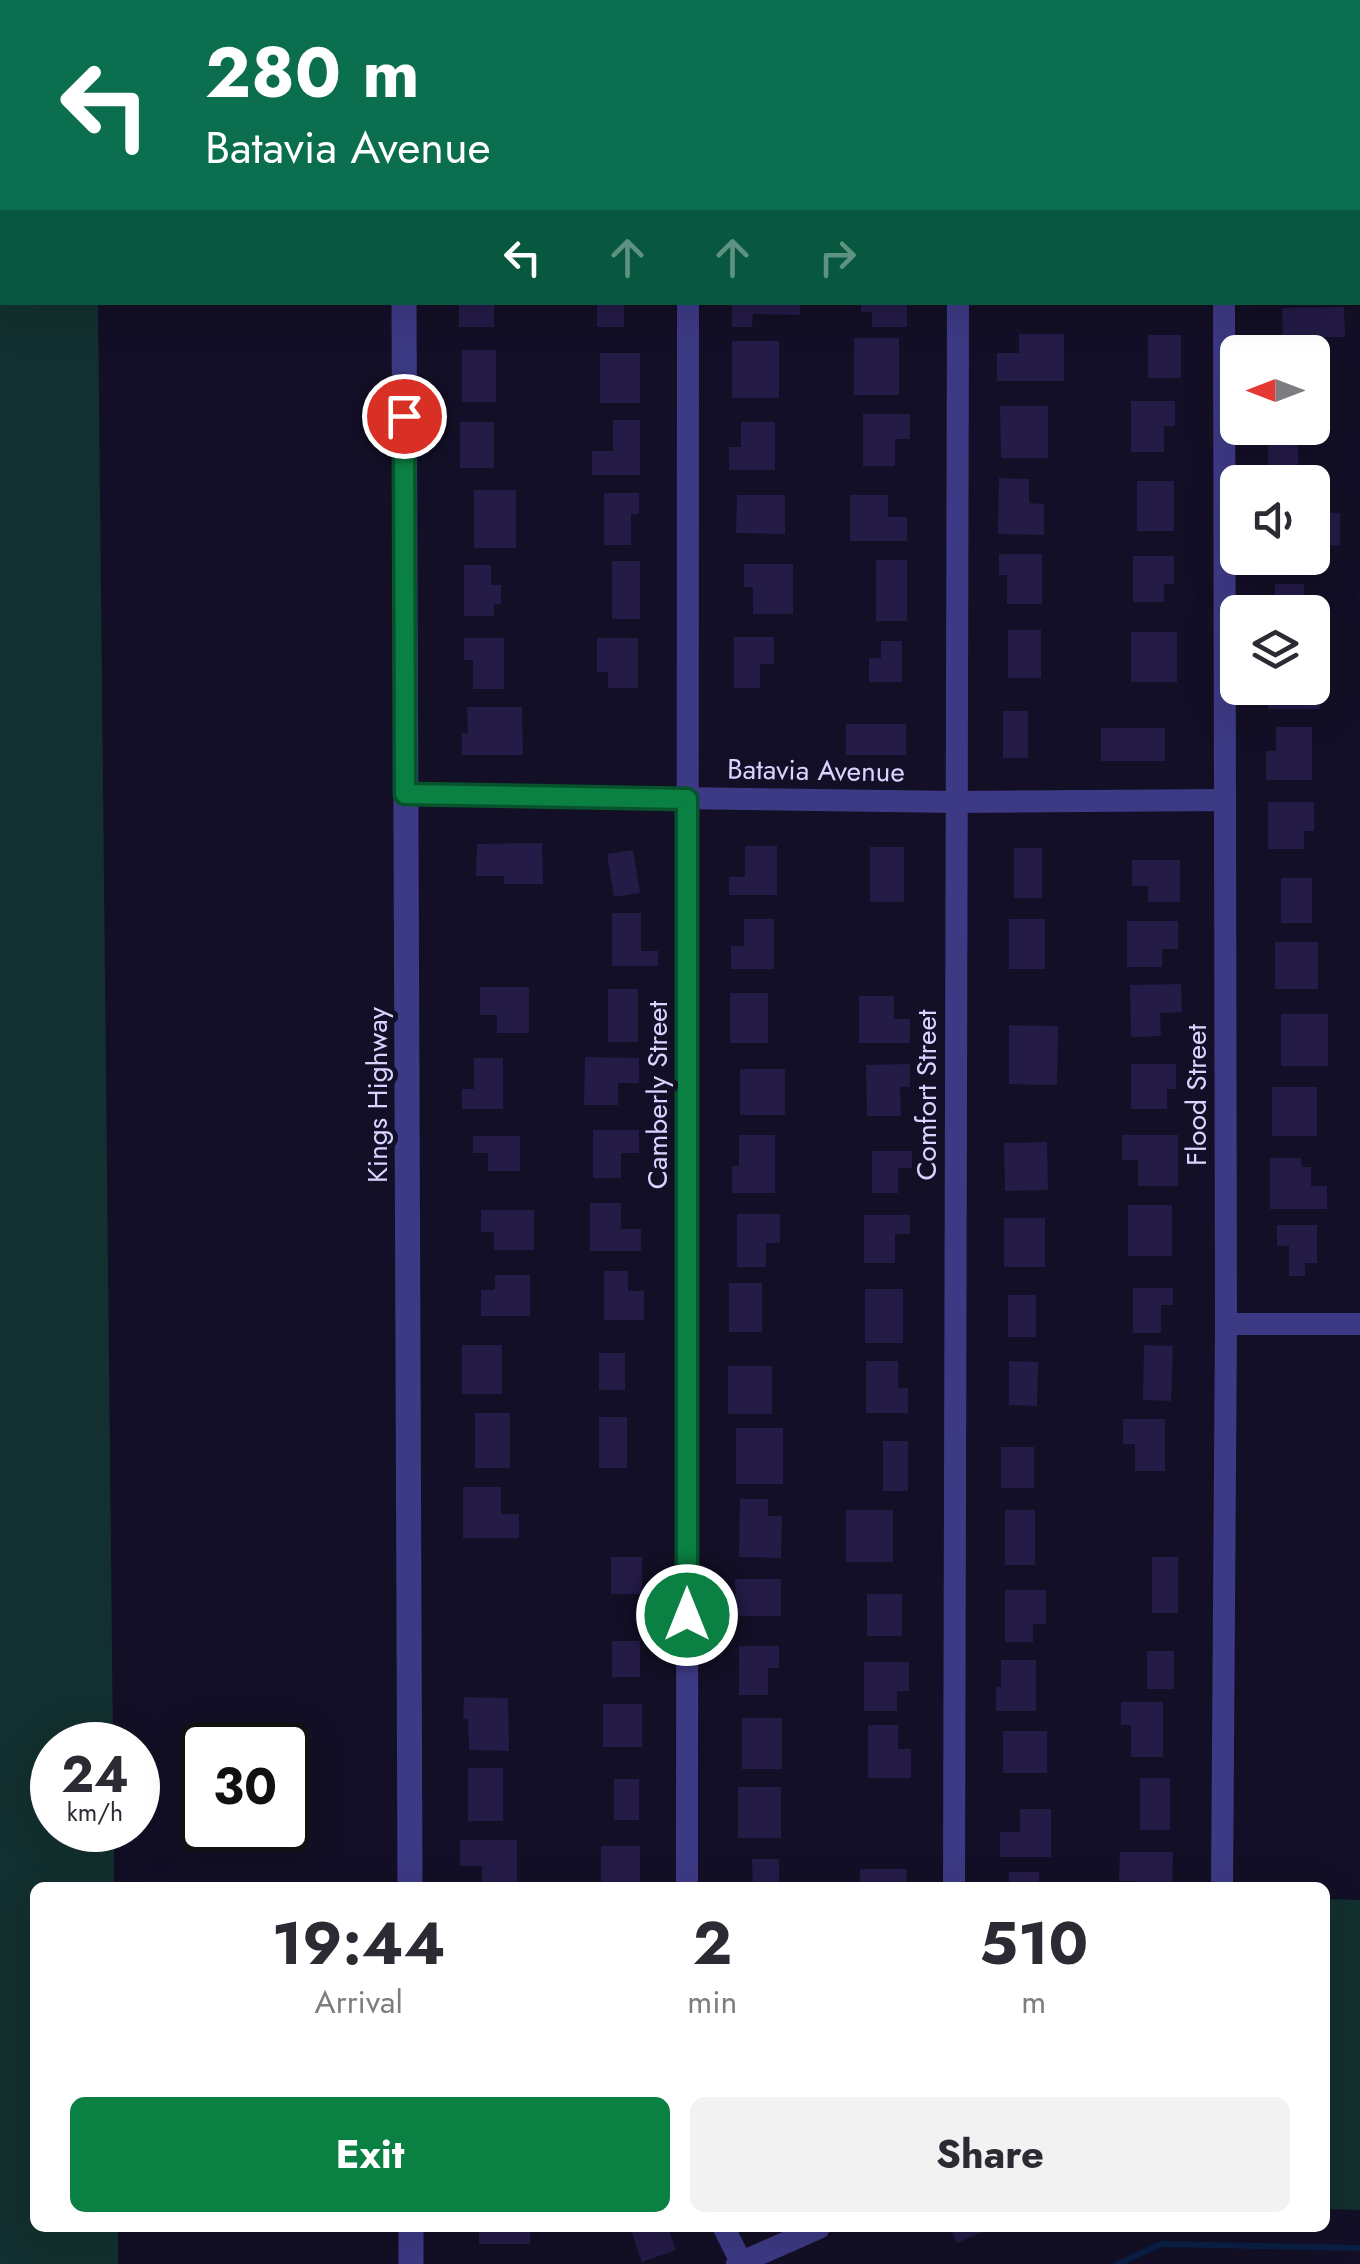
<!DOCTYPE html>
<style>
body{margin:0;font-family:Jost,sans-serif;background:#f2f2f3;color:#2b2b33;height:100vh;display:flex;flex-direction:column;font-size:38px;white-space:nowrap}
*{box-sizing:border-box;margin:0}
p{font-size:32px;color:#7c7c81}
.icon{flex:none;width:55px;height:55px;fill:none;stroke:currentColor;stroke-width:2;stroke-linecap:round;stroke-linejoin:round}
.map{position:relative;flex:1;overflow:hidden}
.panel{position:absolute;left:30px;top:1882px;width:1300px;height:350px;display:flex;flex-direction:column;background:#fff;border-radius:15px;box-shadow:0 10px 40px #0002}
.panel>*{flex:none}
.banner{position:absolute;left:0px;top:0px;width:1360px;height:305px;box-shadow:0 10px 40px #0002;background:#0b6e4f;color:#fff;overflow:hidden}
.needle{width:65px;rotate:270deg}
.controls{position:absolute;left:1220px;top:335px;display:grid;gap:20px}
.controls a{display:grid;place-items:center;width:110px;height:110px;border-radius:15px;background:#fff;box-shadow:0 10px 40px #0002;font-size:50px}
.speed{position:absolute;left:30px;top:1722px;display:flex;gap:20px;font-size:50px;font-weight:700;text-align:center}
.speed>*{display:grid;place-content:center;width:130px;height:130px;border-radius:50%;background:#fff;box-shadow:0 10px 40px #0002;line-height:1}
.speed small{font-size:25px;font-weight:400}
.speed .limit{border:5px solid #111;border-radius:15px;background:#fff;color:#111}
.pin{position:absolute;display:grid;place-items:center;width:85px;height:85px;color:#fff;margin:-42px;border:5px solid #fff;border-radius:50%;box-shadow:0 2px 10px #0007}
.me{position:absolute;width:110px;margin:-55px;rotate:0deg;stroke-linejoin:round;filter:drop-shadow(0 0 8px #0008)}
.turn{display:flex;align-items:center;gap:35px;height:210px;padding:0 40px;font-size:45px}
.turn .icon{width:130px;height:130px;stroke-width:2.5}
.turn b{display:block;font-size:70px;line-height:85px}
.lanes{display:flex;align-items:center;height:95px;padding:0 40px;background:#0003;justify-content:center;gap:50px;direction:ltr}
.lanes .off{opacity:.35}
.eta{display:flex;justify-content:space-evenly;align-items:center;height:170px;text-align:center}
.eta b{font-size:60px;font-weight:700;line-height:70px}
.cta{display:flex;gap:20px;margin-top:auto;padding:20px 40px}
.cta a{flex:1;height:115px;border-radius:15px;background:#0b8043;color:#fff;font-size:40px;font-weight:700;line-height:115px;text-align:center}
.cta a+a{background:#f2f2f3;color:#2b2b33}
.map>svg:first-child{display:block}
</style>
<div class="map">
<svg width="1360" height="2264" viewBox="0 0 1360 2264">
<rect width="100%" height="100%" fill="#130f26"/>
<g fill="#12302f">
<path d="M 0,0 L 95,0 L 95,2 L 2,2 L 2,302 L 98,303 L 113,1745 L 52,1745 L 52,1830 L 114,1830 L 114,1887 L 35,1888 L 35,2228 L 118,2228 L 118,2264 L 0,2264 Z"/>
<path d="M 1325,1899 L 1360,1900 L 1360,2210 L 1325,2209 Z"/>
</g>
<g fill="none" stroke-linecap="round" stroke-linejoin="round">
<path stroke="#0a1f44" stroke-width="6" d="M 1118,2264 L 1161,2244 L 1360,2248"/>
</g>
<g fill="#241b47">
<rect x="459" y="302" width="35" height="25"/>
<rect x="597" y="302" width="27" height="25"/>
<path d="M 732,302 L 800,302 L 800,315 L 753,314 L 752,327 L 732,327 Z"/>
<path d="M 861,302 L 907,302 L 907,327 L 872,327 L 872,312 L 861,312 Z"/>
<path d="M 1344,307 L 1345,337 L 1305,337 L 1305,344 L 1283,344 L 1282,308 Z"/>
<path d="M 1019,334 L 1064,334 L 1064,381 L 997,381 L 997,353 L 1019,353 Z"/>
<rect x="1148" y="335" width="33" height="43"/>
<rect x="854" y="338" width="45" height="57"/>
<rect x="732" y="341" width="47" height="57"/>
<rect x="462" y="350" width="34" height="52"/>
<rect x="600" y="353" width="40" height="50"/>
<path d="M 1131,401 L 1175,401 L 1175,426 L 1164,426 L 1164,452 L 1131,452 Z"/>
<path d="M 1000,406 L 1048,406 L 1048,458 L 1001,458 Z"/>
<path d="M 863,414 L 910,414 L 910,439 L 895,439 L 895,466 L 863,466 Z"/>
<path d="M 613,420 L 640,420 L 640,475 L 592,475 L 592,451 L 613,451 Z"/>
<rect x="460" y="422" width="34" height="46"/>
<path d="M 741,422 L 775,422 L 775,470 L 729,470 L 729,447 L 741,447 Z"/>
<rect x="1268" y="442" width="30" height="40"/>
<path d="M 999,478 L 1029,479 L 1029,503 L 1044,504 L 1044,535 L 998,534 Z"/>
<rect x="1137" y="481" width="37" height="50"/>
<rect x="474" y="490" width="42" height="58"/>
<path d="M 604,493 L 639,493 L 639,514 L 631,514 L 631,545 L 604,545 Z"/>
<path d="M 737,495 L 785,495 L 785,534 L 736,533 Z"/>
<path d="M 850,495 L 888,495 L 888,517 L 907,517 L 907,541 L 850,541 Z"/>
<path d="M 1312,513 L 1340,513 L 1340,545 L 1312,546 Z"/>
<path d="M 999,554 L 1042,554 L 1042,604 L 1007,604 L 1007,575 L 999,575 Z"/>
<path d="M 1133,556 L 1174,556 L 1174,584 L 1164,584 L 1164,602 L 1133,602 Z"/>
<rect x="1268" y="558" width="44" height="8"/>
<rect x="876" y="560" width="31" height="61"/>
<rect x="612" y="561" width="28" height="58"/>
<path d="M 744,564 L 793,564 L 793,614 L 753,614 L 753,587 L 744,587 Z"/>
<path d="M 464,565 L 491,565 L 491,585 L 501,585 L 501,604 L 494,604 L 494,616 L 464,616 Z"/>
<rect x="1275" y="584" width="29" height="28"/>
<rect x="1008" y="630" width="33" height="48"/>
<rect x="1131" y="632" width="46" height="50"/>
<path d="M 734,637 L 774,637 L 774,664 L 760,664 L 760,688 L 734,688 Z"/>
<path d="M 464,638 L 504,638 L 504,689 L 473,689 L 473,660 L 464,660 Z"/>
<path d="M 597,638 L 638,638 L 638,688 L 608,688 L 608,672 L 597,672 Z"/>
<path d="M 881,641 L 902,641 L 902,682 L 869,682 L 869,658 L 881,658 Z"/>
<path d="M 1312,653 L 1321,653 L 1320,709 L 1268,709 L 1268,688 L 1312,688 Z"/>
<path d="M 467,707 L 522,707 L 523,755 L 462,755 L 462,733 L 468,733 Z"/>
<rect x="1003" y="711" width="25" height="47"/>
<rect x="846" y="724" width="60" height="31"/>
<path d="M 1276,727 L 1312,727 L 1312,780 L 1266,780 L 1266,751 L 1276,751 Z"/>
<rect x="1101" y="728" width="64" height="33"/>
<path d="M 1268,802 L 1314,802 L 1314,831 L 1304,831 L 1304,849 L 1268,849 Z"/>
<path d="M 542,843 L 543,884 L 504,884 L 504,876 L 476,876 L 477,844 Z"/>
<path d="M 745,846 L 777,846 L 777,895 L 729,895 L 729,877 L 745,877 Z"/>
<rect x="870" y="847" width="34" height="55"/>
<rect x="1014" y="848" width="28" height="50"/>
<path d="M 633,850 L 640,893 L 614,897 L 607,854 Z"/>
<path d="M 1132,860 L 1180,860 L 1180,902 L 1148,902 L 1148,886 L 1132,886 Z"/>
<rect x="1281" y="878" width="31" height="45"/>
<path d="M 612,913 L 641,913 L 641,951 L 658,951 L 658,966 L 612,966 Z"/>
<path d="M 744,919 L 774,919 L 774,969 L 731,969 L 731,946 L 744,946 Z"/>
<rect x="1009" y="919" width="36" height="50"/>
<path d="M 1127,921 L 1178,921 L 1178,949 L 1162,949 L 1162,967 L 1127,967 Z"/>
<rect x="1275" y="942" width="43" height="47"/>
<path d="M 1181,984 L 1182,1012 L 1160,1013 L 1161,1036 L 1131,1037 L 1130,985 Z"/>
<path d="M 480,987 L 529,987 L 529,1033 L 497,1033 L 497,1015 L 480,1015 Z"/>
<rect x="608" y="989" width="30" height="53"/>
<rect x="730" y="993" width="38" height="50"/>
<path d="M 859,996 L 894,996 L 894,1019 L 910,1019 L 910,1043 L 859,1043 Z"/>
<rect x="1281" y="1014" width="47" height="52"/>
<path d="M 1009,1025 L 1058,1026 L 1057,1085 L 1009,1084 Z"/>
<path d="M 585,1057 L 639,1058 L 639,1083 L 618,1083 L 618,1105 L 584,1105 Z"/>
<path d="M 474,1058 L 503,1058 L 503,1109 L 462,1109 L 462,1089 L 474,1089 Z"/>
<path d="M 910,1064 L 910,1087 L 900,1087 L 901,1116 L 867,1116 L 866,1065 Z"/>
<path d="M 1131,1064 L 1176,1064 L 1176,1089 L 1167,1089 L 1167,1109 L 1131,1109 Z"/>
<rect x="740" y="1069" width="45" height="46"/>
<rect x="1272" y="1087" width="45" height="49"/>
<path d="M 593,1130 L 639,1130 L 639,1153 L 621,1153 L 621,1178 L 593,1178 Z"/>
<path d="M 739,1135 L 775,1135 L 775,1193 L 732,1193 L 732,1166 L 739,1166 Z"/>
<path d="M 1122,1135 L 1178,1135 L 1178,1186 L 1138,1186 L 1138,1160 L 1122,1160 Z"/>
<path d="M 473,1136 L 520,1136 L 520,1171 L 488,1171 L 488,1153 L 473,1153 Z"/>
<path d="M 1047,1142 L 1048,1190 L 1005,1191 L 1004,1143 Z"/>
<path d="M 872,1151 L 912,1151 L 912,1168 L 898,1168 L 898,1193 L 872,1193 Z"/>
<path d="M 1270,1158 L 1301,1158 L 1302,1167 L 1311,1167 L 1311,1186 L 1327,1186 L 1327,1209 L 1270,1209 Z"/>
<path d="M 590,1203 L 621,1203 L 621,1229 L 641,1229 L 641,1251 L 590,1251 Z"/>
<rect x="1128" y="1205" width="44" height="51"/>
<path d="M 481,1210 L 534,1210 L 534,1250 L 494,1250 L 494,1232 L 481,1232 Z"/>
<path d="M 737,1214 L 780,1214 L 780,1243 L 766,1243 L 766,1267 L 737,1267 Z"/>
<path d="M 864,1215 L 910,1215 L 910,1234 L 895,1234 L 895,1263 L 864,1263 Z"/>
<rect x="1004" y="1218" width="41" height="49"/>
<path d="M 1277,1225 L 1317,1225 L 1317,1263 L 1305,1263 L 1305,1276 L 1289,1276 L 1289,1246 L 1277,1246 Z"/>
<path d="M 604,1271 L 628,1271 L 628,1291 L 644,1291 L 644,1320 L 604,1320 Z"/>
<path d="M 495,1275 L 530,1275 L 530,1316 L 481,1316 L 481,1290 L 495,1290 Z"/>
<rect x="729" y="1283" width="33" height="49"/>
<path d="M 1133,1288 L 1173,1288 L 1173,1305 L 1161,1305 L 1161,1333 L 1133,1333 Z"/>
<rect x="865" y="1289" width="38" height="54"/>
<rect x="1008" y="1295" width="28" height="42"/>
<rect x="462" y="1345" width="40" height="49"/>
<path d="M 1144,1345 L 1173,1346 L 1171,1401 L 1143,1400 Z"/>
<rect x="599" y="1353" width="26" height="37"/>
<path d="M 866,1361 L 898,1361 L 898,1388 L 908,1388 L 908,1413 L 866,1413 Z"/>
<path d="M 1009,1361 L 1038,1362 L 1037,1406 L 1009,1405 Z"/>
<rect x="728" y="1366" width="44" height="48"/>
<rect x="475" y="1413" width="35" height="55"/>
<rect x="599" y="1417" width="28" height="51"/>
<path d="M 1123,1419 L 1165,1419 L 1165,1471 L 1135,1471 L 1135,1444 L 1123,1444 Z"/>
<rect x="736" y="1428" width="47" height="56"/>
<rect x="883" y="1441" width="25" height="50"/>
<rect x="1001" y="1447" width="33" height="41"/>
<path d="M 463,1487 L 501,1487 L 501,1514 L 519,1514 L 519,1538 L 463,1538 Z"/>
<path d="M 740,1499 L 768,1499 L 768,1516 L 782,1516 L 781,1558 L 739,1557 Z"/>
<rect x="846" y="1510" width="47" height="52"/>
<rect x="1005" y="1510" width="30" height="55"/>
<rect x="611" y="1557" width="31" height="37"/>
<rect x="1152" y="1557" width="26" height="56"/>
<path d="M 735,1579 L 781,1579 L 781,1616 L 736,1616 Z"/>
<path d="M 1005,1590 L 1046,1590 L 1046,1624 L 1033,1624 L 1033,1642 L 1005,1642 Z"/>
<rect x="867" y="1594" width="35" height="42"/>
<rect x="612" y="1641" width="28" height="36"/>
<path d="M 739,1646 L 779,1646 L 779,1668 L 768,1668 L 768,1695 L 739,1695 Z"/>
<rect x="1147" y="1651" width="27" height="38"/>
<path d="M 1001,1660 L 1036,1660 L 1036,1711 L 996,1711 L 996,1687 L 1001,1687 Z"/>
<path d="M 864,1662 L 909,1662 L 909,1691 L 897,1691 L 897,1711 L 864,1711 Z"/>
<path d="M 464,1697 L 508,1698 L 509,1751 L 469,1750 L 468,1719 L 463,1718 Z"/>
<path d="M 1121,1702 L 1163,1702 L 1163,1757 L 1131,1757 L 1131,1725 L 1121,1725 Z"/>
<rect x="603" y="1704" width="39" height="43"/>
<rect x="742" y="1718" width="40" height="51"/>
<path d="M 868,1725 L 898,1725 L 898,1749 L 911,1749 L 911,1778 L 868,1778 Z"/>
<rect x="1003" y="1731" width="44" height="42"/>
<rect x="468" y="1768" width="35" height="53"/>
<rect x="1140" y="1778" width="30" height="52"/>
<rect x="614" y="1779" width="25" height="41"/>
<rect x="738" y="1787" width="43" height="51"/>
<path d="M 1020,1809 L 1051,1809 L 1051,1857 L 1000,1857 L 1000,1832 L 1020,1832 Z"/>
<path d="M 460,1840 L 517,1840 L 517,1888 L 482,1888 L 482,1866 L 460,1866 Z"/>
<rect x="601" y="1846" width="39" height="42"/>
<path d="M 1120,1852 L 1173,1852 L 1172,1888 L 1135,1888 L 1135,1881 L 1119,1881 Z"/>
<path d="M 752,1859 L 779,1859 L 779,1888 L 753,1888 Z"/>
<path d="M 860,1869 L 907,1869 L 906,1888 L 860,1888 Z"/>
<rect x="1009" y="1872" width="30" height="16"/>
<rect x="479" y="2228" width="51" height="16"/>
<path d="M 630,2228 L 668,2228 L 676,2250 L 642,2262 Z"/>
<path d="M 950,2228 L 992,2228 L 957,2243 Z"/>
</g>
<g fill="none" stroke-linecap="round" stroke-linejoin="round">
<g stroke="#3d3a85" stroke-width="22">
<path d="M 689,2 L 689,0"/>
<path d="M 958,2 L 958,0"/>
<path d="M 1224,2 L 1224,0"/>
<path d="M 1358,252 L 1360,252"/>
<path d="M 405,794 L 957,802 L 1225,800"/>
<path d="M 1226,1324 L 1360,1324"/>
<path d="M 687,1888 L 688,302"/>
<path d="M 954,1888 L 958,302"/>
<path d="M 1222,1888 L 1226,1324 L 1224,302"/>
<path d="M 724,2228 L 741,2262"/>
<path d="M 737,2264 L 819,2228"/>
</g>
<g stroke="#3d3a85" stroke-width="25">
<path d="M 404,0 L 404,2"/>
<path d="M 404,302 L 410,1888"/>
<path d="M 411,2228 L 411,2264"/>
</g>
</g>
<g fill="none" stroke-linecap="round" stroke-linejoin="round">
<defs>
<path id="route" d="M 404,416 L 405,794 L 687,799 L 687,1615"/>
</defs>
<use href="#route" stroke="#07532c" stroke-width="25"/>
<use href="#route" stroke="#0b8043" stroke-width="18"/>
</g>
<g text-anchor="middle" stroke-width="10" stroke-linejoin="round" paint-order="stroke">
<g font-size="28" fill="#d9d4ff" stroke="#130f26">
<text transform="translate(816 770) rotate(1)" y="10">Batavia Avenue</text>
<text transform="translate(377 1095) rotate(-90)" y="10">Kings Highway</text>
<text transform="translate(657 1095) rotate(-90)" y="10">Camberly Street</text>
<text transform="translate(926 1095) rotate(-90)" y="10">Comfort Street</text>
<text transform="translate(1196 1095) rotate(-90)" y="10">Flood Street</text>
</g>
</g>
</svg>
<div class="controls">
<a><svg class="needle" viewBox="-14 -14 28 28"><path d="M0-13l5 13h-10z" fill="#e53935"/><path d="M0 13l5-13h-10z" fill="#7c7c81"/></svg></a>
<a><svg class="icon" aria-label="sound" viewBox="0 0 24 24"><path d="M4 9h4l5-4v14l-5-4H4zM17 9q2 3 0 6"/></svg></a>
<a><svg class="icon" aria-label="layers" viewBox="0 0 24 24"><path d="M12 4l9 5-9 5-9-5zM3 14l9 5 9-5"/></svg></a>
</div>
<div class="speed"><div>24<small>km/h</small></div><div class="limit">30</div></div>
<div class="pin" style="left:404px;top:416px;background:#d93025"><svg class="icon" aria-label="arrive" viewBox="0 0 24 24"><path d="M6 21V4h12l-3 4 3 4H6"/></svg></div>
<svg class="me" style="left:687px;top:1615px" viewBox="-20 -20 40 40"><circle r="17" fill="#0b8043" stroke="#fff" stroke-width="3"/><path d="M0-11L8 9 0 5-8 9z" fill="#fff"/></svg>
<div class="banner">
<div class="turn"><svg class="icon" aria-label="left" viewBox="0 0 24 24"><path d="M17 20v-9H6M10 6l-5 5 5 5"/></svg><div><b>280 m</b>Batavia Avenue</div></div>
<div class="lanes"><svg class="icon" aria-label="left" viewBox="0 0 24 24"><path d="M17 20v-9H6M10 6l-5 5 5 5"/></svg><svg class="icon off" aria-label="ahead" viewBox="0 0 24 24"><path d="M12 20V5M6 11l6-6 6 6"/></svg><svg class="icon off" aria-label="ahead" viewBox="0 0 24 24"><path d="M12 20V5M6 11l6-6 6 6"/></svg><svg class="icon off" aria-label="right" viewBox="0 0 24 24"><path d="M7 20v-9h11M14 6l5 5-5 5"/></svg></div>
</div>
<section class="panel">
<div class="eta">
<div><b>19:44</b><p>Arrival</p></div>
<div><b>2</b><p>min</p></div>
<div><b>510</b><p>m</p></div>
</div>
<div class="cta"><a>Exit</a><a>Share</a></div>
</section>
</div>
